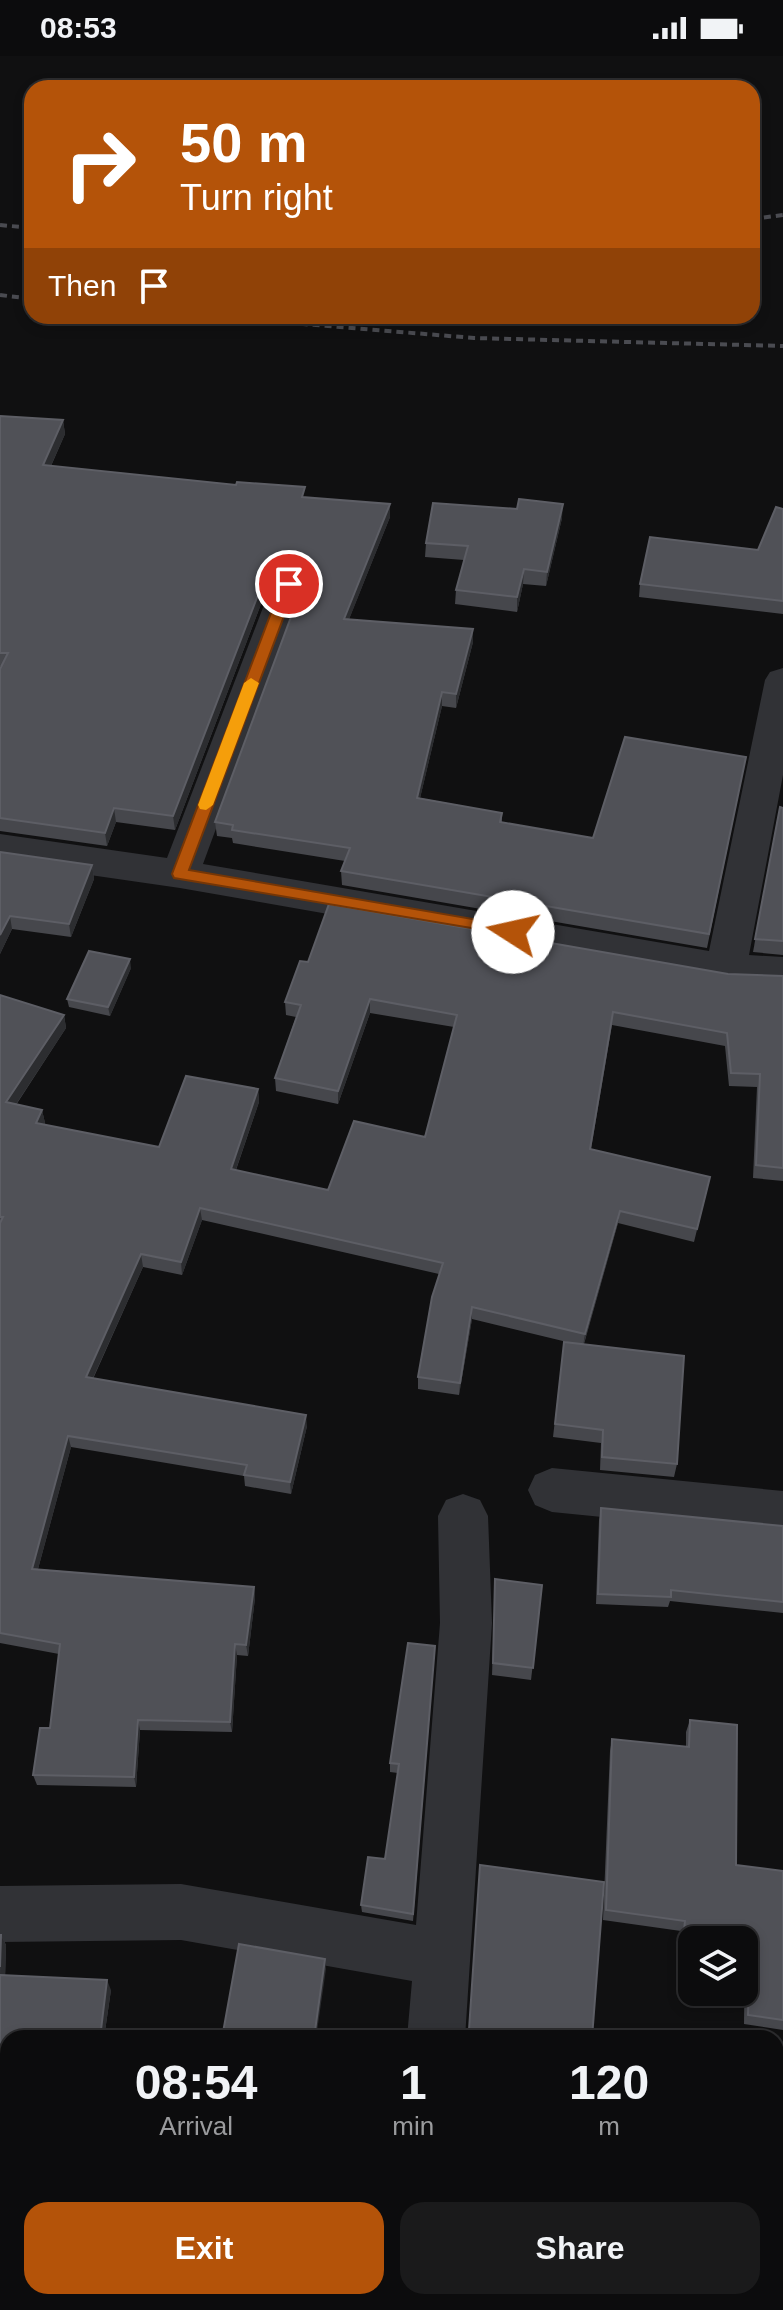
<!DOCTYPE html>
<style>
body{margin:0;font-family:Helvetica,sans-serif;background:#1a1a1b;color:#f1f3f6;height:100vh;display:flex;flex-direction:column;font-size:30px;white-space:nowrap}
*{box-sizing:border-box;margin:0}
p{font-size:26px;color:#9a9b9d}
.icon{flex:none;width:44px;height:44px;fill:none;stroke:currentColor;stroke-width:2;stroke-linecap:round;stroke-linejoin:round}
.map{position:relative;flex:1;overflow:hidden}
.details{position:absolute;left:0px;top:1974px;width:784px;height:280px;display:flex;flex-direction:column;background:#0c0c0d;border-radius:24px 24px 0 0;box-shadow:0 4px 12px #0003,0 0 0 2px #2c2c2e}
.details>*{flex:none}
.hud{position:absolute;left:24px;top:24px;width:736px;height:244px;border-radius:24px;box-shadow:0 4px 12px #0003,0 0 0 2px #2c2c2e;background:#b45309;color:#fff;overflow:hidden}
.tools{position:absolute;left:678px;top:1870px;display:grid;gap:16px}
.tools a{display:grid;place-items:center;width:80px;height:80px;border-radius:16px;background:#0c0c0d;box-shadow:0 4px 12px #0003,0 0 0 2px #2c2c2e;font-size:40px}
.pin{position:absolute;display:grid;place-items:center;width:68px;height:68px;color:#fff;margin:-34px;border:4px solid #fff;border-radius:50%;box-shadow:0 2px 8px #0007}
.me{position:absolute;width:88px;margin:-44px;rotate:280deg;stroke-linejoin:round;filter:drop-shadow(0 0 6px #0008)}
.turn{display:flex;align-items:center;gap:28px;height:168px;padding:0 24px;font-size:36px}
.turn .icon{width:104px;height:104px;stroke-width:2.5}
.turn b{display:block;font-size:56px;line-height:68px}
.then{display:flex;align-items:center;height:76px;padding:0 24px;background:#0003;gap:16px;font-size:30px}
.eta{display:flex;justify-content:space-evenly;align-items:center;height:136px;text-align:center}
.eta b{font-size:48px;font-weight:700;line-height:56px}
.button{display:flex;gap:16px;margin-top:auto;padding:16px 24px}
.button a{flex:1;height:92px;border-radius:24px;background:#b45309;color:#fff;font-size:32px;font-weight:700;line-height:92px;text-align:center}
.button a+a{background:#1a1a1b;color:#f1f3f6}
.status{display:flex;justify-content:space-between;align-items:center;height:56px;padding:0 40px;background:#0c0c0d;direction:ltr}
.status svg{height:22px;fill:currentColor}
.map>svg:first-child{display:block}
</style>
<div class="status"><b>08:53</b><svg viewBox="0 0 49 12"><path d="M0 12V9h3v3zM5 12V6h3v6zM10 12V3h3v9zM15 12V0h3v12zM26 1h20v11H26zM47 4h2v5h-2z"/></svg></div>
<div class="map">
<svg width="783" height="2254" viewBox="0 0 783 2254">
<rect width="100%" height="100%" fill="#101011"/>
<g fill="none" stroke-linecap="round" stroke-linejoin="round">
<g fill="#313236" fill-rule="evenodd">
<path d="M 289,517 L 301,520 L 306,528 L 203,808 L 709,895 L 765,624 L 770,616 L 783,612 L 783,719 L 749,899 L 783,901 L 783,931 L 726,928 L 180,832 L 0,806 L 0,778 L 167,802 L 272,528 L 277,520 Z"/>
<path d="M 552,1412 L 783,1435 L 783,1479 L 552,1456 L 535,1449 L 528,1434 L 535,1419 Z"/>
<path d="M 463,1438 L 480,1444 L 488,1460 L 492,1567 L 465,1982 L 407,1982 L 412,1925 L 181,1884 L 0,1886 L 0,1830 L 181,1828 L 416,1869 L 440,1567 L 438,1460 L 446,1444 Z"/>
<rect x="378" y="2246" width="62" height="8"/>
</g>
<g stroke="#4a4b51" stroke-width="4" stroke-dasharray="7 5" stroke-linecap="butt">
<path d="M 752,163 L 783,159"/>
<path d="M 0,169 L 32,172"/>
<path d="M 0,239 L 32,243"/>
<path d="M 205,260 L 474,282 L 783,290"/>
</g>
</g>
<g fill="#46474c">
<path d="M 0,360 L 63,364 L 65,378 L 51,410 L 305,441 L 390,461 L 349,563 L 473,586 L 456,652 L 442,650 L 420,742 L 502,757 L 502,766 L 593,782 L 746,701 L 707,892 L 342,829 L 341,815 L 345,805 L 233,787 L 232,782 L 217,780 L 215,766 L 305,523 L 302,517 L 288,514 L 276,517 L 269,527 L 175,774 L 116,766 L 107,790 L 0,775 L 0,613 L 1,610 L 0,610 Z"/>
<path d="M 783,453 L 783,558 L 639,541 L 640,528 L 758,494 Z"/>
<path d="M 562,462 L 546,530 L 523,528 L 517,556 L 455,548 L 456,534 L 464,504 L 425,501 L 426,487 Z"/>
<path d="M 783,752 L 783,899 L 753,896 L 777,765 Z"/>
<path d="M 0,796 L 92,809 L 94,823 L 71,881 L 12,873 L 0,898 Z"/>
<path d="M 308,906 L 783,920 L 783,1125 L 753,1122 L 757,1031 L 729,1030 L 725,990 L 612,969 L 591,1093 L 710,1121 L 694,1186 L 618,1167 L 584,1288 L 677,1408 L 674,1421 L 600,1414 L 601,1387 L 553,1381 L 564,1286 L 567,1286 L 472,1263 L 459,1339 L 418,1333 L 418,1321 L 439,1218 L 202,1164 L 182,1219 L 143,1211 L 93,1323 L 307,1370 L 291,1438 L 245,1430 L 244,1420 L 71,1391 L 38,1513 L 254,1531 L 255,1542 L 248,1600 L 237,1599 L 232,1676 L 140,1674 L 136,1731 L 37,1729 L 33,1719 L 50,1672 L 59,1598 L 0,1587 L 0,939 L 64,959 L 66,972 L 16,1049 L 42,1054 L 45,1067 L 44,1069 L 159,1091 L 258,1033 L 259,1046 L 236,1114 L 328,1134 L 425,1081 L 454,971 L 370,957 L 338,1048 L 276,1035 L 275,1022 L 296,961 L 286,959 L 285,946 Z"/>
<path d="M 131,912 L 110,960 L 69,951 L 67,943 Z"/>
<path d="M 601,1452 L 783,1470 L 783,1557 L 670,1545 L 668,1551 L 596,1548 L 599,1464 Z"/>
<path d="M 495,1523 L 542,1529 L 531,1624 L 492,1619 Z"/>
<path d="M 435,1590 L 413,1865 L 362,1856 L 361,1849 L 385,1803 L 398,1717 L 390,1716 L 390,1707 Z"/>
<path d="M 690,1664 L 736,1809 L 783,1815 L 783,1974 L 744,1968 L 745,1892 L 744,1892 L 744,1884 L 692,1884 L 692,1885 L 681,1884 L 681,1875 L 603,1864 L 610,1695 L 612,1683 L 686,1691 L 686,1676 Z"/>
<path d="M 0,1879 L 1,1879 L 6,1889 L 5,1920 L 111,1934 L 104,1982 L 8,1982 L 8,2017 L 0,2018 Z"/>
<path d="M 776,2050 L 783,2051 L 783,2246 L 776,2244 Z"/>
<path d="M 664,2246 L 738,2246 L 738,2252 L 736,2254 L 710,2254 Z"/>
</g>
<g fill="#2c2d30">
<path d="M 63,364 L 65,378 L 45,423 L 43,409 Z"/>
<path d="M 390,448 L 390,461 L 344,576 L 344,563 Z"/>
<path d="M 563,448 L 562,462 L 546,530 L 547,516 Z"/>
<path d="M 288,500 L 288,514 L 276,517 L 269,527 L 175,774 L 173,760 L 268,513 L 276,503 Z"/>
<path d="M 524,513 L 523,528 L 517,556 L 517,541 Z"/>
<path d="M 473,573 L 473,586 L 456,652 L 456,638 Z"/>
<path d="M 442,636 L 442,650 L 417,755 L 417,742 Z"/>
<path d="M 114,752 L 116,766 L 107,790 L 105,777 Z"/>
<path d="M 92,809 L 94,823 L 71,881 L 69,868 Z"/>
<path d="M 10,860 L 12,873 L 0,898 L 0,879 Z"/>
<path d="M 130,903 L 131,912 L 110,960 L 108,951 Z"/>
<path d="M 370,943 L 370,957 L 338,1048 L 338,1035 Z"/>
<path d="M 64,959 L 66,972 L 9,1059 L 6,1046 Z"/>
<path d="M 258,1033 L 259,1046 L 232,1125 L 231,1113 Z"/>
<path d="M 42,1054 L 45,1067 L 39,1080 L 36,1067 Z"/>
<path d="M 200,1152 L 202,1164 L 182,1219 L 181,1206 Z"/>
<path d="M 620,1155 L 618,1167 L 583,1290 L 585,1278 Z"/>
<path d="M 141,1198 L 143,1211 L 88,1333 L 86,1321 Z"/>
<path d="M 472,1251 L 472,1263 L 459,1339 L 460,1327 Z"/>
<path d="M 306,1359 L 307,1370 L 291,1438 L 290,1426 Z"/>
<path d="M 68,1380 L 71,1391 L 35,1524 L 32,1513 Z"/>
<path d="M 254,1531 L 255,1542 L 248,1600 L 246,1589 Z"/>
<path d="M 235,1588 L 237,1599 L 232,1676 L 230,1666 Z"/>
<path d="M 138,1664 L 140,1674 L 136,1731 L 134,1721 Z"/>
<path d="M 1,1879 L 6,1889 L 5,1929 L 0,1920 Z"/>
<path d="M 325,1903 L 326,1913 L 316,1982 L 314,1982 Z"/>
<path d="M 107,1924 L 111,1934 L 104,1982 L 100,1982 Z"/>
<path d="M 105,2246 L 110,2246 L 109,2254 L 105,2254 Z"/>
</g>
<g fill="#505157" stroke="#5d5e65" stroke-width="2">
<path d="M 0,360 L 63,364 L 43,409 L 236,429 L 237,426 L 305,431 L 302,441 L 390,448 L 344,563 L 473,573 L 456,638 L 442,636 L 417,742 L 502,757 L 500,766 L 593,782 L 625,681 L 746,701 L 709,878 L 341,815 L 350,792 L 232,774 L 233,769 L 215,766 L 308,515 L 301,503 L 288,500 L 276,503 L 268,513 L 173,760 L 114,752 L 105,777 L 0,762 L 0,613 L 8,597 L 0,597 Z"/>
<path d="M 519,443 L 563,448 L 547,516 L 524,513 L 517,541 L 456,534 L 468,490 L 426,487 L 433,447 L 517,453 Z"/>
<path d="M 776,451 L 783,453 L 783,545 L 640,528 L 650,481 L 758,494 Z"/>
<path d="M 780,751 L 783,752 L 783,885 L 755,883 Z"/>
<path d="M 0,796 L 92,809 L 69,868 L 10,860 L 0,879 Z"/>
<path d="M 329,848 L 728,918 L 783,920 L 783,1112 L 756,1109 L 760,1018 L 731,1017 L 727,977 L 613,956 L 590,1093 L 710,1121 L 697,1173 L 620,1155 L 585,1278 L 472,1251 L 460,1327 L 418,1321 L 432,1241 L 443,1207 L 200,1152 L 181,1206 L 141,1198 L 86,1321 L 306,1359 L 290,1426 L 244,1419 L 247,1409 L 68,1380 L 32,1513 L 254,1531 L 246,1589 L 235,1588 L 230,1666 L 138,1664 L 134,1721 L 33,1719 L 40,1672 L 50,1672 L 60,1588 L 0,1577 L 0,1167 L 3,1161 L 0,1161 L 0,939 L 64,959 L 6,1046 L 42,1054 L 36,1067 L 159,1091 L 186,1020 L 258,1033 L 231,1113 L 328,1134 L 354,1065 L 425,1081 L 457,959 L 370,943 L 338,1035 L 275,1022 L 301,949 L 285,946 L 300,905 L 308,906 Z"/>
<path d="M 89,895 L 130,903 L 108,951 L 67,943 Z"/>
<path d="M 564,1286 L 684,1300 L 677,1408 L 602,1401 L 603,1374 L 555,1368 Z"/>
<path d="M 601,1452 L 783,1470 L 783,1546 L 671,1534 L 671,1541 L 598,1538 Z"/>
<path d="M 495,1523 L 542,1529 L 533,1612 L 493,1607 Z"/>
<path d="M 408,1587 L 435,1590 L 413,1858 L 361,1849 L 368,1801 L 385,1803 L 399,1708 L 390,1707 Z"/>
<path d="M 690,1664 L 737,1669 L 736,1809 L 783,1815 L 783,1964 L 748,1959 L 750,1883 L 684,1874 L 685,1865 L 606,1854 L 612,1683 L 689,1691 Z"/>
<path d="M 480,1809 L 604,1826 L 592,1982 L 460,1982 L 460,1976 L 469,1974 Z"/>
<path d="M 0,1879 L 1,1879 L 0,1911 Z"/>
<path d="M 239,1888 L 325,1903 L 314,1982 L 222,1982 Z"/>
<path d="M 0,1919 L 107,1924 L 100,1982 L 8,1982 L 8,2008 L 0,2009 Z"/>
<path d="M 8,2027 L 8,2246 L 105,2246 L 105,2254 L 0,2254 L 0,2070 Z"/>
<path d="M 776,2050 L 783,2051 L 783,2238 L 776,2237 Z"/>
<path d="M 443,2246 L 526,2246 L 525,2254 L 428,2254 L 443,2251 Z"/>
<path d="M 701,2246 L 738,2246 L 738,2252 Z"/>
</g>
<path fill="#b45309" stroke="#753606" stroke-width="2" d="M 289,523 L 296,528 L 189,814 L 513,870 L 521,876 L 519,880 L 174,822 L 172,818 L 282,528 Z"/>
<path fill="#f59e0b" d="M 251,622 L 259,627 L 213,749 L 206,754 L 200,753 L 198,749 L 244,627 Z"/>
</svg>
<div class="tools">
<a><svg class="icon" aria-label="layers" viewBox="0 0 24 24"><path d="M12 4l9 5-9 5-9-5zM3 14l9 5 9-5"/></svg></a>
</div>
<div class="pin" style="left:289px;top:528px;background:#d93025"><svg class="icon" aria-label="arrive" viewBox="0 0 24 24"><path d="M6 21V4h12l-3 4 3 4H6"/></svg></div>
<svg class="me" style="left:513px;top:876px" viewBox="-20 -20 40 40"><circle r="19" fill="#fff"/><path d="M0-13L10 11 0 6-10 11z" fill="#b45309"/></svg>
<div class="hud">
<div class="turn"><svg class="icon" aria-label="right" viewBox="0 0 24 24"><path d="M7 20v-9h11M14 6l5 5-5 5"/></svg><div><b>50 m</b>Turn right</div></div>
<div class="then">Then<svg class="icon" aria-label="arrive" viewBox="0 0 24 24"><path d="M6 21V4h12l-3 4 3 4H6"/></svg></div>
</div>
<section class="details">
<div class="eta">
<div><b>08:54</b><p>Arrival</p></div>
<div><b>1</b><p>min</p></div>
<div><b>120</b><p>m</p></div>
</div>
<div class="button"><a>Exit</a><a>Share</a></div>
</section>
</div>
